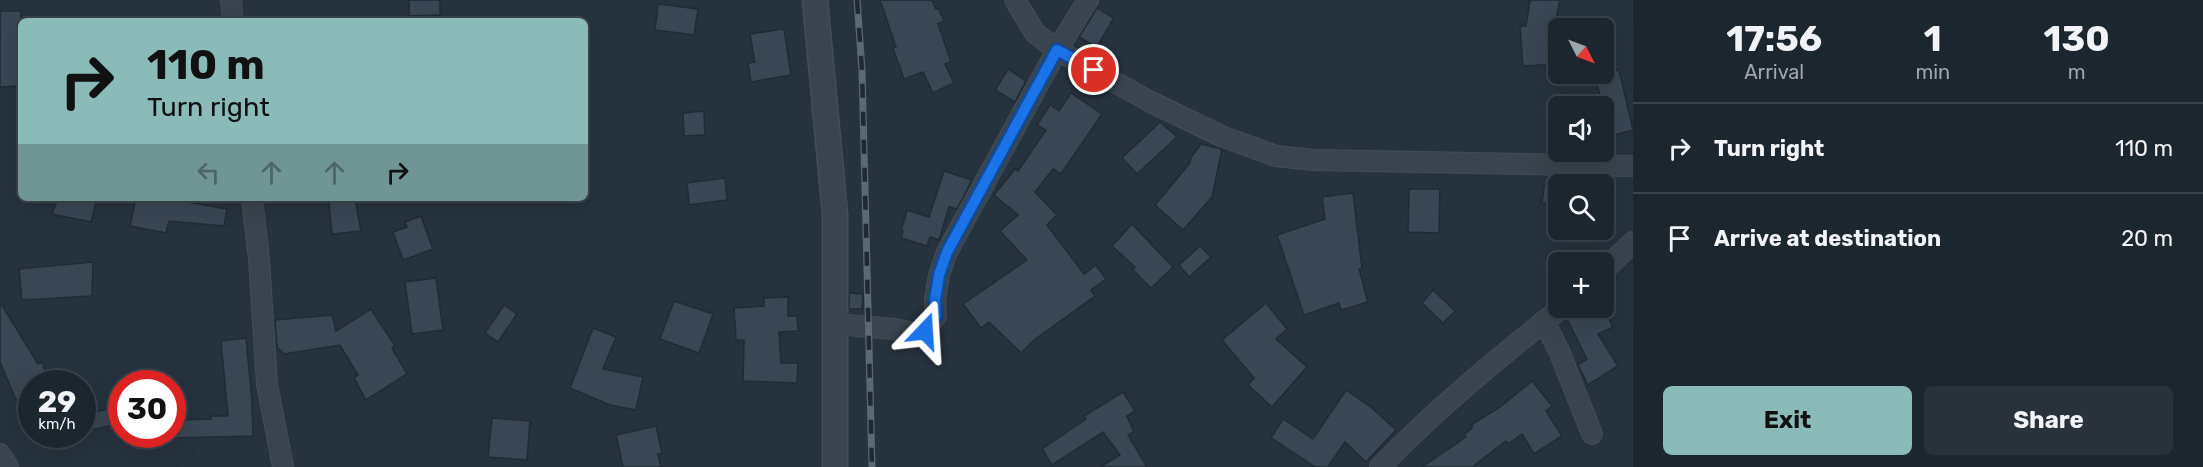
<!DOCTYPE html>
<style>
body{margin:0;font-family:Rubik,sans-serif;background:#29323a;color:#f1f3f6;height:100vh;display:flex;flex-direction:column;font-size:22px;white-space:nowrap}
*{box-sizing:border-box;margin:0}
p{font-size:20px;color:#a0a5aa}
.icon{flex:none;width:33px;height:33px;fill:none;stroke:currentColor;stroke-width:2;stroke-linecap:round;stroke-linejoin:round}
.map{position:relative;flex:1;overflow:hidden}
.side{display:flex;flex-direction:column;background:#1c262e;width:570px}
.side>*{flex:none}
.guide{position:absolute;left:18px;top:18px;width:570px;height:183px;border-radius:9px;box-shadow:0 6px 24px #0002,0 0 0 2px #3a434a;background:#8bbbb9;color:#111;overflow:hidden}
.needle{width:39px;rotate:132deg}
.buttons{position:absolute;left:1548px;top:18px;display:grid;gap:12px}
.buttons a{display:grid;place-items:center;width:66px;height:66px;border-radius:9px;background:#1c262e;box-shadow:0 6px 24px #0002,0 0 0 2px #3a434a;font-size:30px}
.speed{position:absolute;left:18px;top:370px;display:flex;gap:12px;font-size:30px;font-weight:700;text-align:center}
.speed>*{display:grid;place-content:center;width:78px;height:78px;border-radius:50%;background:#1c262e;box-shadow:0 6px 24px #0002,0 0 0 2px #3a434a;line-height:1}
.speed small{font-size:15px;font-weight:400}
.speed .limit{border:9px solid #d22;background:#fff;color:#111}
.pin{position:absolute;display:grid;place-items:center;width:51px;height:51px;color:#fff;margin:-26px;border:3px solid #fff;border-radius:50%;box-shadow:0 2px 6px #0007}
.me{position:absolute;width:66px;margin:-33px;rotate:20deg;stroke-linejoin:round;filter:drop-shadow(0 0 4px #0008)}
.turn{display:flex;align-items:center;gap:21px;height:126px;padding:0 30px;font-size:27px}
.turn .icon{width:78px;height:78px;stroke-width:2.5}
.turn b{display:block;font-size:42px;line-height:51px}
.lanes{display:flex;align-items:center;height:57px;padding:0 30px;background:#0003;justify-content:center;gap:30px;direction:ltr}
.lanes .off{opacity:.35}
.eta{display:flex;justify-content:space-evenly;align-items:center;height:102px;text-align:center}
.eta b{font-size:36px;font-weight:700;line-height:42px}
.button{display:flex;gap:12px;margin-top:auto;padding:12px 30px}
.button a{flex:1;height:69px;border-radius:9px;background:#8bbbb9;color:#111;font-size:24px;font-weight:700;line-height:69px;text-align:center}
.button a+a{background:#29323a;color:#f1f3f6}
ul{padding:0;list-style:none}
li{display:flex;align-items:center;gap:18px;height:90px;padding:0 30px;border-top:2px solid #3a434a}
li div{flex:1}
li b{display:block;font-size:22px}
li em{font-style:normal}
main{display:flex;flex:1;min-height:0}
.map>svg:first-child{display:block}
</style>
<main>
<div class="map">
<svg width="1633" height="467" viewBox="0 0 1633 467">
<rect width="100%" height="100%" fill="#26323e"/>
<g fill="#394653" stroke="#212b35" stroke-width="1.5">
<path d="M 409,0 L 440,0 L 440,15 L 409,16 Z"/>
<path d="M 880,0 L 932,0 L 936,9 L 938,8 L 944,21 L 938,24 L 951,62 L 945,64 L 954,83 L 933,93 L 923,72 L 904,79 L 893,48 L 896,47 Z"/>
<path d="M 1530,0 L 1560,0 L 1555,24 L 1557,64 L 1523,66 L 1520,26 L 1526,26 Z"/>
<path d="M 658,4 L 698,9 L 694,35 L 655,30 Z"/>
<path d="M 1097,8 L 1114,18 L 1097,47 L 1079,37 Z"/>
<path d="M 0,11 L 21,11 L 21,86 L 0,87 Z"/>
<path d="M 784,29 L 791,75 L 751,82 L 748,63 L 755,62 L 750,34 Z"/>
<path d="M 1008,69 L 1026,81 L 1015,102 L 995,90 Z"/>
<path d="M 1619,70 L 1633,130 L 1610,136 L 1595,76 Z"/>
<path d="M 1071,93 L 1102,114 L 1061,174 L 1053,169 L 1035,192 L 1057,215 L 1047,225 L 1084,274 L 1096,265 L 1106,279 L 1091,290 L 1095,296 L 1034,340 L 1021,353 L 989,322 L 981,328 L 963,304 L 1027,260 L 1000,231 L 1018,215 L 994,195 L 1015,169 L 1018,171 L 1046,130 L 1037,125 L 1050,105 L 1059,111 Z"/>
<path d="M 704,111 L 705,135 L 684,136 L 683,113 Z"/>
<path d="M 1160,122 L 1177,137 L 1137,174 L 1122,158 Z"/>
<path d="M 1201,144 L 1222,149 L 1212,197 L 1183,230 L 1155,205 L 1190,163 L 1191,157 Z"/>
<path d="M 944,171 L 972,180 L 957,209 L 949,207 L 939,240 L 930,237 L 927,246 L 901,238 L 903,231 L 901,231 L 907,210 L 929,217 Z"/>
<path d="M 725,178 L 727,200 L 689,205 L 687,183 Z"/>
<path d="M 1545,178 L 1558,180 L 1558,205 L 1542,203 Z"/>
<path d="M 1409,189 L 1440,189 L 1439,233 L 1408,232 Z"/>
<path d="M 1353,193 L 1362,268 L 1359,269 L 1368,302 L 1341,310 L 1339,303 L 1304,315 L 1277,235 L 1325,219 L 1322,197 Z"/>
<path d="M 58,198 L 97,198 L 91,222 L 52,214 Z"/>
<path d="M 136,198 L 164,198 L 227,209 L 224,226 L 169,221 L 166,233 L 130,226 Z"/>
<path d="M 346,198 L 355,198 L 361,231 L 332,234 L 329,203 Z"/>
<path d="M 421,216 L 433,249 L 403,260 L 393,232 L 407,227 L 405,222 Z"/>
<path d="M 1132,224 L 1173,267 L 1151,288 L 1133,270 L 1135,267 L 1112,246 Z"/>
<path d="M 1200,246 L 1211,257 L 1189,277 L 1179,265 Z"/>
<path d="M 93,262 L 92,296 L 22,300 L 19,269 Z"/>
<path d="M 436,278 L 443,330 L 412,334 L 405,282 Z"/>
<path d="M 1433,290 L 1455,311 L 1443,323 L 1422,303 Z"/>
<path d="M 849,293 L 863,294 L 862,309 L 849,309 Z"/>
<path d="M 788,297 L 788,316 L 797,316 L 798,331 L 779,332 L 781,363 L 798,363 L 797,383 L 743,381 L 744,340 L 736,340 L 734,308 L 764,306 L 764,298 Z"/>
<path d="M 674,301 L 713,314 L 699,353 L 660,339 Z"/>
<path d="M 0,302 L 38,364 L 42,362 L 50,384 L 32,384 L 32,395 L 16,400 L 0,362 Z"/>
<path d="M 1266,303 L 1287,329 L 1276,339 L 1307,367 L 1272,407 L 1248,385 L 1254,378 L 1222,340 Z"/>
<path d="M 504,305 L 517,314 L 498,342 L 485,333 Z"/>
<path d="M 1576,308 L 1603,308 L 1613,327 L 1598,334 L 1618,366 L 1588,385 L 1578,365 L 1587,359 L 1567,319 Z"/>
<path d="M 371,309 L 395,346 L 392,348 L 407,374 L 366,400 L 354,378 L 358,375 L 340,345 L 284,354 L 277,347 L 275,320 L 332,315 L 336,331 Z"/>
<path d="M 593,328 L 616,337 L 603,369 L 643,377 L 636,410 L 610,405 L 570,388 Z"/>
<path d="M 246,338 L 252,401 L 253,436 L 172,438 L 172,420 L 211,419 L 211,416 L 228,416 L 221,341 Z"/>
<path d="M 1532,381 L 1552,406 L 1546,411 L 1562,436 L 1534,454 L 1522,434 L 1508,444 L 1506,441 L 1472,467 L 1422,467 L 1466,437 L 1464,435 L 1473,427 L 1471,425 L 1500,407 Z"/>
<path d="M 1346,390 L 1372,408 L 1396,430 L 1366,462 L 1345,442 L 1328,467 L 1315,467 L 1271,438 L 1283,419 L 1313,439 Z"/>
<path d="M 1123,392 L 1135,411 L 1127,416 L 1134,432 L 1128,435 L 1147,467 L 1100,467 L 1120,455 L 1103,432 L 1052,465 L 1042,449 L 1086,419 L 1084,416 Z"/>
<path d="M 122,406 L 122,423 L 91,430 L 85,414 Z"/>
<path d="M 492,418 L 530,421 L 527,460 L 488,457 Z"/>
<path d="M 656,426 L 662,453 L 658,454 L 661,467 L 623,467 L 616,435 Z"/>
</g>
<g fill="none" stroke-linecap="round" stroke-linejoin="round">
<defs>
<g id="minor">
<path d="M 231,0 L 233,21"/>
<path d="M 1015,0 L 1035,33 L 1057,50 L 1149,101 L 1221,136 L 1276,156 L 1313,160 L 1633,166"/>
<path d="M 252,198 L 259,259 L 267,384 L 283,467"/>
<path d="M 1604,270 L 1633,242"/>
<path d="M 1544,321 L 1559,351 L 1592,434"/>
<path d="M 835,324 L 894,329 L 913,333 L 925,331 L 936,316 L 935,300 L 939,275 L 947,252 L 1057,50 L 1088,0"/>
<path d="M 0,454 L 8,467"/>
<path d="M 1380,467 C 1436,409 1498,358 1561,308"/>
</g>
<path id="tertiary" d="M 815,0 L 835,214 L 835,467"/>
</defs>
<use href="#minor" stroke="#434d57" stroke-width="22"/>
<use href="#tertiary" stroke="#434d57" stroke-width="27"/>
<use href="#minor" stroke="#3a444e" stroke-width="20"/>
<use href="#tertiary" stroke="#3a444e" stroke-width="24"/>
<defs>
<path id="rail" d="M 857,0 L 862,70 L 872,467"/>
</defs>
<use href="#rail" stroke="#5c6874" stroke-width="7"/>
<use href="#rail" stroke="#1f2933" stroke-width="4.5" stroke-dasharray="14" stroke-linecap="butt"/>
</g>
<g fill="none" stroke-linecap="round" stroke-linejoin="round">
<defs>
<path id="route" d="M 925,331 L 936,316 L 935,300 L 939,275 L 947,252 L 1057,50 L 1094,70"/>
</defs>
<use href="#route" stroke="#114b97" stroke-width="15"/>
<use href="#route" stroke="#1a73e8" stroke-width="10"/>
</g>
</svg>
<div class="buttons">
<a><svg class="needle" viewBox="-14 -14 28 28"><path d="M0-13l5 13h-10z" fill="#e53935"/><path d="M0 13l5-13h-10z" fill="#a0a5aa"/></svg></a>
<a><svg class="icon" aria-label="sound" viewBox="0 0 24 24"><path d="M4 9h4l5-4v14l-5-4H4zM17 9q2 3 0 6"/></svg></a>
<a><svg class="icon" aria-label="search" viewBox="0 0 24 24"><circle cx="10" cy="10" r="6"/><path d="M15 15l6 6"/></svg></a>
<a>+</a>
</div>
<div class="speed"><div>29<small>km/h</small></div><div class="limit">30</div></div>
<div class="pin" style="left:1094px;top:70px;background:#d93025"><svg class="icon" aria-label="arrive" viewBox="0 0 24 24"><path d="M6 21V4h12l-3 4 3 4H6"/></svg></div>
<svg class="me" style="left:925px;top:331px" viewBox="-20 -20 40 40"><path d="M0-17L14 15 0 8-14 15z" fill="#1a73e8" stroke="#fff" stroke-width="4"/></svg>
<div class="guide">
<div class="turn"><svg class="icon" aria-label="right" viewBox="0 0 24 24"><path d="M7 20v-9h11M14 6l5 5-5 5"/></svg><div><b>110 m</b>Turn right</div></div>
<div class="lanes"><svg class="icon off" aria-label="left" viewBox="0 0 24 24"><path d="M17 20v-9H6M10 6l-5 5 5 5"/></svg><svg class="icon off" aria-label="ahead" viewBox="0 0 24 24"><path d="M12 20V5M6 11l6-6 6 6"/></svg><svg class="icon off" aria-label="ahead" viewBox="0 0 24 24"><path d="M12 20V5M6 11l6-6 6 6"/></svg><svg class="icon" aria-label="right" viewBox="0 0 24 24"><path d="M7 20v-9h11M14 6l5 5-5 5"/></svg></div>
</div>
</div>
<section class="side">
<div class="eta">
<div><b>17:56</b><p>Arrival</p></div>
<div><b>1</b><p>min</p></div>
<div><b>130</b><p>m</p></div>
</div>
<ul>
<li><svg class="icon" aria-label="right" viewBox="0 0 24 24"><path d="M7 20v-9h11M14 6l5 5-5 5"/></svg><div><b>Turn right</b></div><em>110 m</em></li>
<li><svg class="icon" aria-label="arrive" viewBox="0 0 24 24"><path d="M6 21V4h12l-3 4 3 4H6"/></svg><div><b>Arrive at destination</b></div><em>20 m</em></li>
</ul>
<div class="button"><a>Exit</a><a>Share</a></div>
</section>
</main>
